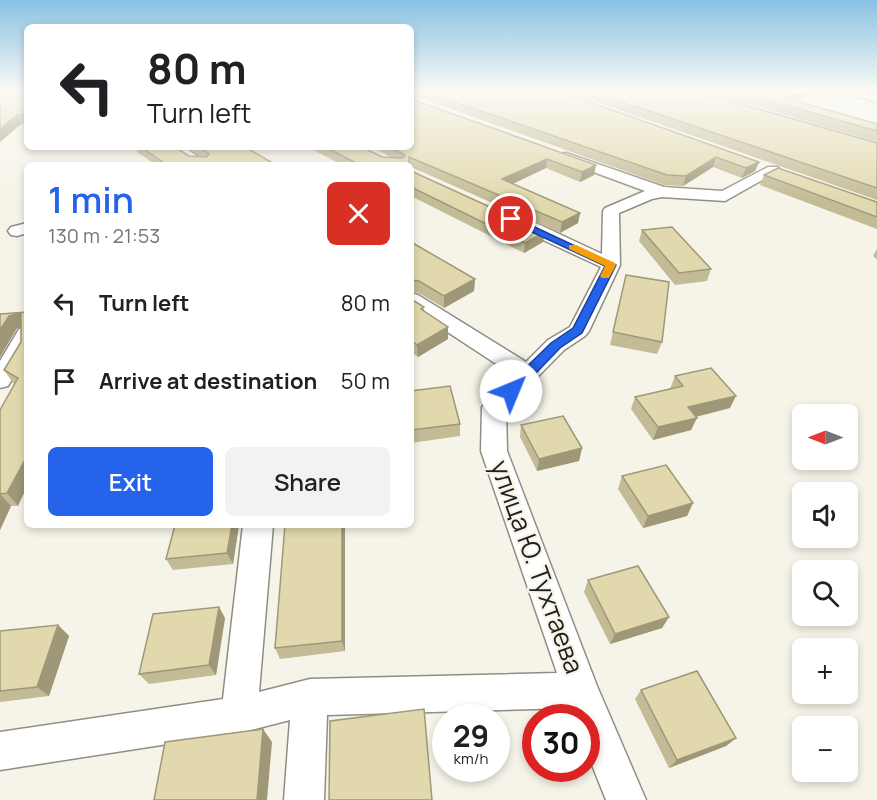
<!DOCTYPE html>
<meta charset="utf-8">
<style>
body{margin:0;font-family:Manrope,sans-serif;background:#f2f2f2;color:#202124;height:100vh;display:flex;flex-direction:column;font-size:22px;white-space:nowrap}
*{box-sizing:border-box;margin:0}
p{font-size:20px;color:#757577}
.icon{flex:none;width:33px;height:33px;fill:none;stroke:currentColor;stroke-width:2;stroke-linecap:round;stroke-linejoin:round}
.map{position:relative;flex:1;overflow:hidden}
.panel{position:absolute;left:24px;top:162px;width:390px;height:366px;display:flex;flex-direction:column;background:#fff;border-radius:9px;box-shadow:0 3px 9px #0003}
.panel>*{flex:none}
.guide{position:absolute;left:24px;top:24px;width:390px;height:126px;border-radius:9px;box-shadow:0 3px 9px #0003;background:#fff;color:#202124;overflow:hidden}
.needle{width:39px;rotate:270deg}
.fabs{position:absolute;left:792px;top:404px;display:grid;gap:12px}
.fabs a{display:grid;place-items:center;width:66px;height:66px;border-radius:9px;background:#fff;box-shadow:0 3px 9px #0003;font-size:30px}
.speed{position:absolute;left:432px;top:704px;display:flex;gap:12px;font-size:30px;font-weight:700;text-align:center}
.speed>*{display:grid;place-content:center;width:78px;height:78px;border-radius:50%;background:#fff;box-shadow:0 3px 9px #0003;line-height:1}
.speed small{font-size:15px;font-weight:400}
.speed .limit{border:9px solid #d22;background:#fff;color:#111}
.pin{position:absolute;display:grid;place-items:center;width:51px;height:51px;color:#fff;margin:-26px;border:3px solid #fff;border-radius:50%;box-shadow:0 2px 6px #0007}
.me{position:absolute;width:66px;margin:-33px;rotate:45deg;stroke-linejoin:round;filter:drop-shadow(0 0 4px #0008)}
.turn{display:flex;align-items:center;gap:21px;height:126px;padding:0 24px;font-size:27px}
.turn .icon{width:78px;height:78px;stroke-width:2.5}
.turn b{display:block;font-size:42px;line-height:51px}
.round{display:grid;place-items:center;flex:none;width:63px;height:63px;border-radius:9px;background:#f2f2f2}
.headline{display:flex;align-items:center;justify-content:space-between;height:102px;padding:0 24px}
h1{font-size:36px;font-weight:600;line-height:45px;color:#2563eb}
.action{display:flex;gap:12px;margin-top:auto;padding:12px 24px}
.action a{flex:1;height:69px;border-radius:9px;background:#2563eb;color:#fff;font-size:24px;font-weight:600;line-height:69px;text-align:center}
.action a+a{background:#f2f2f2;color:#202124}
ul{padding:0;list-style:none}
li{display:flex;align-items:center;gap:18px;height:78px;padding:0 24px}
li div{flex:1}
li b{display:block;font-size:22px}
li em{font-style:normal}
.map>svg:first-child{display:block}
</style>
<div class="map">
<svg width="877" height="800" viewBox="0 0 877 800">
<rect width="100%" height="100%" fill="#f6f4e8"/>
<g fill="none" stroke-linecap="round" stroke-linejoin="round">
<defs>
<g id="minor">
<path d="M 838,90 L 857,90 L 877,94 L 877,102 L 840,92 Z"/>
<path d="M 168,147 L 184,147 L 210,165 L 193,165 Z"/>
<path d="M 566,153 L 664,187 L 722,191 L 768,167 L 778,167 L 780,170 L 725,201 L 662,197 L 652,199 L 619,213 L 620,265 L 589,331 L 585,336 L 564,350 L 506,409 L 507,451 L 597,686 L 646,800 L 606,800 L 586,750 L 586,717 L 574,717 L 570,708 L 327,715 L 324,800 L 284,800 L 290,720 L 239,733 L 0,770 L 0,732 L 223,699 L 243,525 L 273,525 L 259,692 L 310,679 L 557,673 L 481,451 L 482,407 L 513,375 L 411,308 L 411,293 L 418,295 L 526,362 L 548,340 L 570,327 L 601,267 L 511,225 L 509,221 L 511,217 L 523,217 L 602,254 L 603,211 L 605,208 L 645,191 L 561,160 L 559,157 L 561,154 Z"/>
<path d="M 27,223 L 27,233 L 17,236 L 11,235 L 8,231 L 11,227 Z"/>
<path d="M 27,327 L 27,353 L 8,386 L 0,388 L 0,361 L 19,329 Z"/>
</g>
<path id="tertiary" d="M 0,90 L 15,90 L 5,99 L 0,100 Z"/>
</defs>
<use href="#minor" stroke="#908e83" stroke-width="3"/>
<use href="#tertiary" stroke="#908e83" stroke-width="3"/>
<use href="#minor" fill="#fff" fill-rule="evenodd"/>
<use href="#tertiary" fill="#fff" fill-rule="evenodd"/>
</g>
<g fill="#c2bb95">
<path d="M 11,90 L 27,90 L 27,124 L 21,124 L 0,142 L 25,98 L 25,95 L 13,95 Z"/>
<path d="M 411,90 L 556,90 L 759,162 L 755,171 L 742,178 L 713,167 L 683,186 L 664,185 L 412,95 L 411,95 Z"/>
<path d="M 562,90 L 693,90 L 877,143 L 877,200 Z"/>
<path d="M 701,90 L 821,90 L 795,101 L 877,124 L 877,142 Z"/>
<path d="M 411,99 L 594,175 L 580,182 L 546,168 L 513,184 L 580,213 L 578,223 L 560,233 L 411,167 L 411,165 L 342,165 L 308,147 L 362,147 L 382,157 L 392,158 L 373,147 L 411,147 Z"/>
<path d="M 136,147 L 175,147 L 189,156 L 201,157 L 188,147 L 245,147 L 276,165 L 156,165 L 137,152 Z"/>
<path d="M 411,171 L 543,242 L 524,253 L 411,196 Z"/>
<path d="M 764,175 L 877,202 L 877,229 L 760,185 Z"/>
<path d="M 642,230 L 711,269 L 707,281 L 675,285 L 639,241 Z"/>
<path d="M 411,242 L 475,279 L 474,291 L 444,308 L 419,293 L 411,291 Z"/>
<path d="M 877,249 L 877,259 L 873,256 Z"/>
<path d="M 626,275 L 662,342 L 657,354 L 610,345 Z"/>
<path d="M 411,299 L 424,307 L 424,311 L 448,327 L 448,339 L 418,357 L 411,352 Z"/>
<path d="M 27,312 L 18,506 L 11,506 L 0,530 L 0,410 L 15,384 L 13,383 L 4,370 L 21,342 L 21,327 L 17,328 L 0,357 L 0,314 Z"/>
<path d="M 675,376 L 730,408 L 696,417 L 691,430 L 653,440 L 631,409 L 635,397 L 670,389 Z"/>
<path d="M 411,391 L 460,424 L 460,436 L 411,443 Z"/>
<path d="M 521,425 L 582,448 L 579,461 L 537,471 L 520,437 Z"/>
<path d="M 622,476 L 693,503 L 687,516 L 643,528 L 618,489 Z"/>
<path d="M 239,525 L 233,564 L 173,570 L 166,559 Z"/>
<path d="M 345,525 L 345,651 L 280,659 L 275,648 Z"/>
<path d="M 588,580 L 669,617 L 662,628 L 610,644 L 584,592 Z"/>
<path d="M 225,618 L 216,675 L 149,684 L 139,674 Z"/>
<path d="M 58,625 L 69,636 L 49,696 L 0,702 L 0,631 Z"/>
<path d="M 641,690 L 736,738 L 726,746 L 669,768 L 635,699 Z"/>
</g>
<g fill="#9e9879">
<path d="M 806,90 L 821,90 L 786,105 L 786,98 Z"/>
<path d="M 17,115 L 21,124 L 0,142 L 0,129 Z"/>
<path d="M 716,157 L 713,167 L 683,186 L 686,176 Z"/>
<path d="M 547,159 L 546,168 L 501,189 L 502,179 Z"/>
<path d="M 759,162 L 755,171 L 742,178 L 746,168 Z"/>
<path d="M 596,165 L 594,175 L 580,182 L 582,172 Z"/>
<path d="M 580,213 L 578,223 L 560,233 L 562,222 Z"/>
<path d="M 545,232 L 543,242 L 524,253 L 525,243 Z"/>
<path d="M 475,279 L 474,291 L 444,308 L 444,296 Z"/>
<path d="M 21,313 L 27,326 L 17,328 L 0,357 L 0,330 L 9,316 Z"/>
<path d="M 448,327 L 448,339 L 418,357 L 417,345 Z"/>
<path d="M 736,396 L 730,408 L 683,420 L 688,407 Z"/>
<path d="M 697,418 L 691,430 L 653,440 L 658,427 Z"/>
<path d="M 582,448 L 579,461 L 537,471 L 539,459 Z"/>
<path d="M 27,456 L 27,487 L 18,506 L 7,493 Z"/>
<path d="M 0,494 L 11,506 L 0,530 Z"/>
<path d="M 693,503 L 687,516 L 643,528 L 648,516 Z"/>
<path d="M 232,525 L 239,525 L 233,564 L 227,553 Z"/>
<path d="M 342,525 L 345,525 L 345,651 L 342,641 Z"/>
<path d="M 219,607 L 225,618 L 216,675 L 209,665 Z"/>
<path d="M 669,617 L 662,628 L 610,644 L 615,634 Z"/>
<path d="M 58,625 L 69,636 L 49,696 L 37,687 Z"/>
<path d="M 263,729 L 272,742 L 267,800 L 257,800 Z"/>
<path d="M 736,738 L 726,746 L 669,768 L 677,760 Z"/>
</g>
<g fill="#e1d9ad" stroke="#9e9879" stroke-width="1.5">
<path d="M 25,90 L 27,90 L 27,115 L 17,115 L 0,129 L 0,98 L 25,98 Z"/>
<path d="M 420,90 L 556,90 L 759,162 L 746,168 L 716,157 L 686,176 L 667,175 Z"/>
<path d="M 587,90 L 693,90 L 877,143 L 877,188 Z"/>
<path d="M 732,90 L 806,90 L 786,98 L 877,124 L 877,131 Z"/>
<path d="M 411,99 L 596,165 L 582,172 L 547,159 L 502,179 L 580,213 L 562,222 L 409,157 L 409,165 L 360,165 L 325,147 L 362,147 L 382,157 L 403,158 L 405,155 L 390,147 L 411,147 Z"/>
<path d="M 141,147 L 175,147 L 189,156 L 207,157 L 209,154 L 199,147 L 245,147 L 276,165 L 167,165 Z"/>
<path d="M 778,168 L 877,202 L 877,217 L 764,175 Z"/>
<path d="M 411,171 L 545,232 L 525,243 L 411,187 Z"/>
<path d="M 672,227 L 711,269 L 679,273 L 642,230 Z"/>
<path d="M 411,242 L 475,279 L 444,296 L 419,281 L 411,280 Z"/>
<path d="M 626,275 L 669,282 L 662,342 L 613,332 Z"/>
<path d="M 411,299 L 424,307 L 421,309 L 448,327 L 417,345 L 411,340 Z"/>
<path d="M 27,312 L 27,456 L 7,493 L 0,494 L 0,495 L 0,410 L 18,378 L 4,370 L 21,342 L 21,313 L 9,316 L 0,330 L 0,314 Z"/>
<path d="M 711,368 L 736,396 L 688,407 L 697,418 L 658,427 L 635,397 L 683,386 L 675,376 Z"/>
<path d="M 450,386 L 460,424 L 411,430 L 411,391 Z"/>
<path d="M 563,416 L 582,448 L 539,459 L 521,425 Z"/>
<path d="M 666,465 L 693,503 L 648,516 L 622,476 Z"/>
<path d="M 175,525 L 232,525 L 227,553 L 166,559 Z"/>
<path d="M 285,525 L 342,525 L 342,641 L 275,648 Z"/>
<path d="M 638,566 L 669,617 L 615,634 L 588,580 Z"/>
<path d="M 219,607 L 209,665 L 139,674 L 153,614 Z"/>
<path d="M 58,625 L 37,687 L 0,691 L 0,631 Z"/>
<path d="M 697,671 L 736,738 L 677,760 L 641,690 Z"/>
<path d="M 424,709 L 432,800 L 329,800 L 330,721 Z"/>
<path d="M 263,729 L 257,800 L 154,800 L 165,742 Z"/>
</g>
<linearGradient id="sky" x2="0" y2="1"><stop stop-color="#89c1e3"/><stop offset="0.45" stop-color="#fbfaf5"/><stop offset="1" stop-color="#fbfaf5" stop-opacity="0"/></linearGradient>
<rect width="877" height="202" fill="url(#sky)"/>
<path fill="#2563eb" stroke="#184099" stroke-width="1.5" d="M 511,216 L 616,265 L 582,333 L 560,348 L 516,394 L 506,394 L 504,391 L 506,387 L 551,343 L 573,328 L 605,266 L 508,221 L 506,219 Z"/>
<path fill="#f59e0b" d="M 569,245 L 576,245 L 615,263 L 616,265 L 609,278 L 602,278 L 600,276 L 605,266 L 569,249 Z"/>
<g text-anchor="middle" stroke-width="4.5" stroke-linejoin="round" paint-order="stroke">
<g font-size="26" fill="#21201c" stroke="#f6f4e8">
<text transform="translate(537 567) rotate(70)" y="9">улица Ю. Тухтаева</text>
</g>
</g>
</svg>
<div class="fabs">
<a><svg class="needle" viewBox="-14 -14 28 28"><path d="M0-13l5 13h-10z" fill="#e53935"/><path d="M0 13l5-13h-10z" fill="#757577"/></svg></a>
<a><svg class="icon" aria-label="sound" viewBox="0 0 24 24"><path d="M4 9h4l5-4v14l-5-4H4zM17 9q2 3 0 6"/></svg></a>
<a><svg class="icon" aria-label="search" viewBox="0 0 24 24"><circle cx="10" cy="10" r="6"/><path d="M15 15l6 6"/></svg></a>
<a>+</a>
<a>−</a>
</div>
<div class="speed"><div>29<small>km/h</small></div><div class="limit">30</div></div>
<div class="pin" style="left:511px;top:219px;background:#d93025"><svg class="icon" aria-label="arrive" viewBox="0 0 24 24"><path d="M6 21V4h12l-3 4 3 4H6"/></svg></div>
<svg class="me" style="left:511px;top:391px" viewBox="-20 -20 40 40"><circle r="19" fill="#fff"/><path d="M0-13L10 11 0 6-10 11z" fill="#2563eb"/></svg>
<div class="guide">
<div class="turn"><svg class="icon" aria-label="left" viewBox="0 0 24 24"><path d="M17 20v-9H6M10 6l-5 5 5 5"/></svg><div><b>80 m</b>Turn left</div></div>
</div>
<section class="panel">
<div class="headline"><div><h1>1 min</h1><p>130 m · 21:53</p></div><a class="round" style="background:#d93025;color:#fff"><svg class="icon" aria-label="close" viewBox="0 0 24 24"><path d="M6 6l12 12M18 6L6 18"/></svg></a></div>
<ul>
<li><svg class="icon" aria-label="left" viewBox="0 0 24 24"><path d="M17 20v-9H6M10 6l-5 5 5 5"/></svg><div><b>Turn left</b></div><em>80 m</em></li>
<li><svg class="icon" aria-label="arrive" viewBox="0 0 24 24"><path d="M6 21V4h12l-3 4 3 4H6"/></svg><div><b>Arrive at destination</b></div><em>50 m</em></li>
</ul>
<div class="action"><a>Exit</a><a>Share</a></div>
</section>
</div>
